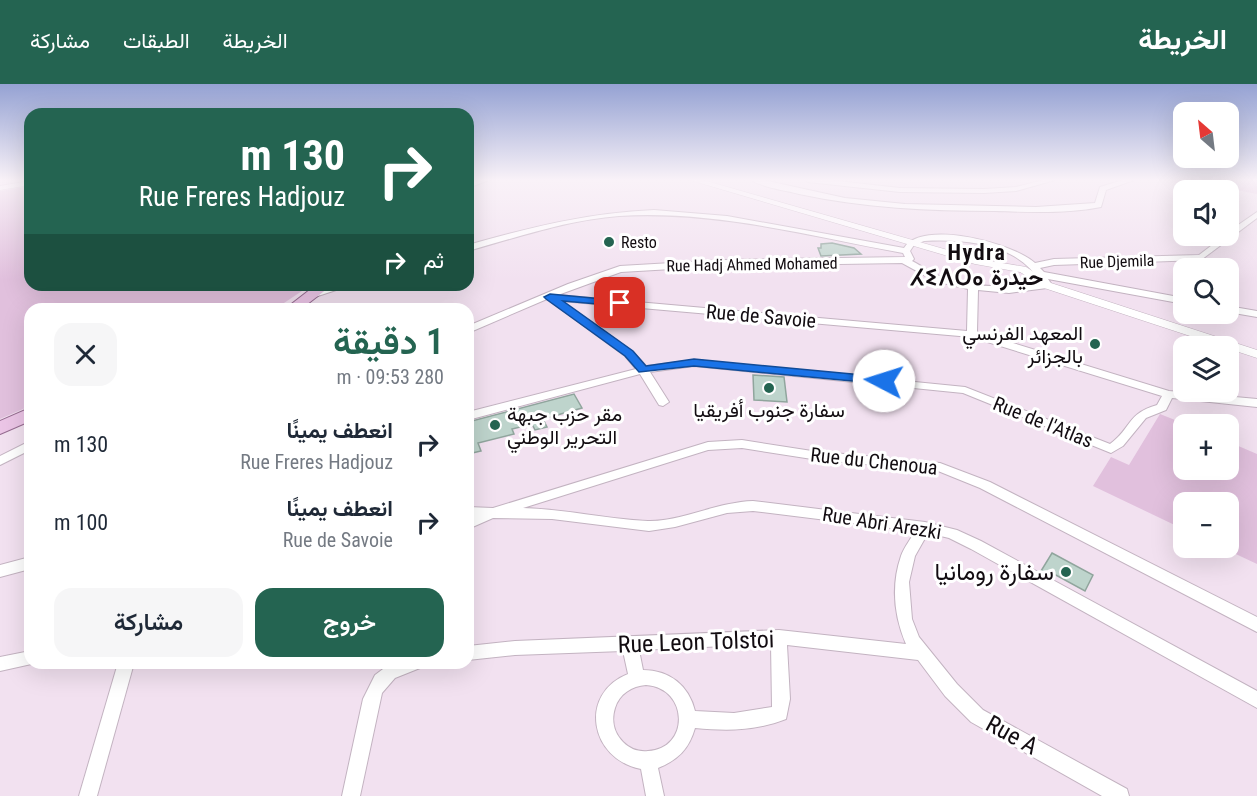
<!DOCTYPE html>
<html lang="ar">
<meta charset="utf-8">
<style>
body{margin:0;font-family:"Roboto Condensed",Vazirmatn,"Noto Sans Tifinagh",sans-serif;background:#f6f6f7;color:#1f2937;direction:rtl;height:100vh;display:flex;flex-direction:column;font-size:22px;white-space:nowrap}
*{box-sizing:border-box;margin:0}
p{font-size:20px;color:#747a83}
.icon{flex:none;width:33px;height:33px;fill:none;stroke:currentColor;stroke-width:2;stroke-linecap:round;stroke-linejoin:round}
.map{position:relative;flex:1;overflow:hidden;direction:ltr}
.drawer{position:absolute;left:24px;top:219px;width:450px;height:366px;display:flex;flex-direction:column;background:#fff;border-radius:18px;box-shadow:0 6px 24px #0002;direction:rtl}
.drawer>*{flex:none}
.guide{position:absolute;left:24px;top:24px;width:450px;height:183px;border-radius:18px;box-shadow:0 6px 24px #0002;direction:rtl;background:#246451;color:#fff;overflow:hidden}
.needle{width:39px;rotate:332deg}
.tools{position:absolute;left:1173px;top:18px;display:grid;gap:12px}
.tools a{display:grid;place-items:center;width:66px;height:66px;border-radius:12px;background:#fff;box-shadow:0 6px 24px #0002;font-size:30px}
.pin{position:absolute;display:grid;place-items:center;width:51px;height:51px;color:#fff;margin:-26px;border-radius:12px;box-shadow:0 3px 9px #0006}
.me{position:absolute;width:66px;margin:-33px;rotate:275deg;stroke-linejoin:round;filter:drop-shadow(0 0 4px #0008)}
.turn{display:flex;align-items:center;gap:21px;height:126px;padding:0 30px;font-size:27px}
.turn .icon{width:78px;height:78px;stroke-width:2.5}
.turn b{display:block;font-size:42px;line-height:51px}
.then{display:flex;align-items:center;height:57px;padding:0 30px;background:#0003;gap:12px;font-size:22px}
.round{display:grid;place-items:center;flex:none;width:63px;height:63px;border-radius:18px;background:#f6f6f7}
.summary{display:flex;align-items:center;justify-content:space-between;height:102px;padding:0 30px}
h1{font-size:36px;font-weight:600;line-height:45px;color:#246451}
.cta{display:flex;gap:12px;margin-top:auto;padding:12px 30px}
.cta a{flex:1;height:69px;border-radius:18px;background:#246451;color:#fff;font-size:24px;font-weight:600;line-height:69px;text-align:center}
.cta a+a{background:#f6f6f7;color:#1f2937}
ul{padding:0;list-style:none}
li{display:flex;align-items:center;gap:18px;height:78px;padding:0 30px}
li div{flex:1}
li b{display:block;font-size:22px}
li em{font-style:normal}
header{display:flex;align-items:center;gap:36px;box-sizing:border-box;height:84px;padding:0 30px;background:#246451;color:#fff}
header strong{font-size:28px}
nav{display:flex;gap:33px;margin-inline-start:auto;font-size:21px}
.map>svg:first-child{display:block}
</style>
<header>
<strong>الخريطة</strong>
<nav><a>الخريطة</a><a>الطبقات</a><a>مشاركة</a></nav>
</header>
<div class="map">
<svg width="1257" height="712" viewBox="0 0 1257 712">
<rect width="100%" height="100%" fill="#f2e1f0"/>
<g fill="#e1c0dd">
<path d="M 1167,96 L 1257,96 L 1257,110 L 1225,104 L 1197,106 Z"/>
<path d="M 30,102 L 30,201 L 311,201 L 275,225 L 30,225 L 30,322 L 0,335 L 0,107 Z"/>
<path d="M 1160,330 L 1185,340 L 1184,386 L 1228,386 L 1229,358 L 1257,370 L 1257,480 L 1223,464 L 1228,464 L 1228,418 L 1184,418 L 1183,445 L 1093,402 L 1111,373 L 1129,381 Z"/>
</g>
<g fill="#bed4cc" stroke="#90a59d" stroke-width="1.5">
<path d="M 832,159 L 854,164 L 861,170 L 821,172 L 818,164 L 821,164 L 821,160 Z"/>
<path d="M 753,291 L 784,293 L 787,318 L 754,316 Z"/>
<path d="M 574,310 L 582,324 L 543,335 L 547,343 L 535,346 L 532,340 L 512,345 L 514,350 L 478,359 L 481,367 L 468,370 L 468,338 Z"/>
<path d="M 1052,469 L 1093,491 L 1085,507 L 1054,490 L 1052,493 L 1041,487 Z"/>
</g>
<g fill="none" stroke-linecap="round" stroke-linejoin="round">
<defs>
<g id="minor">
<path d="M 479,96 L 489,96 L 468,104 L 468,100 Z"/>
<path d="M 751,96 L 763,96 L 845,114 L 905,120 L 1036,123 L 1095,119 L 1100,103 L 1123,96 L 1134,96 L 1106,106 L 1101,123 C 1066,130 1030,128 995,127 C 929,127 864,124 799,110 C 784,106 764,104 751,96 Z"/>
<path d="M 805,96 L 829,96 L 900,104 L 984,105 L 1016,103 L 1043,96 L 1055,96 L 1016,107 L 984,109 L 900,108 L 808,98 Z"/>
<path d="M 654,126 L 727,132 L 904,164 C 922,135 1013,159 1035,179 L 1054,175 L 1199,171 L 1224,152 L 1228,152 L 1228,148 L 1257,128 L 1257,134 L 1201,176 L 1054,181 L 1040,184 L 1044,188 L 1184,214 L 1184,220 L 1048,195 L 1052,201 L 1047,204 L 1009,209 L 978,206 L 977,248 L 1169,307 L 1257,315 L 1257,323 L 1172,314 L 1166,326 L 1146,334 L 1123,362 L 1111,369 L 963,309 L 694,282 L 650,288 L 669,318 L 663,322 L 659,321 L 640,290 L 468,336 L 468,328 L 636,285 L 625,272 L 547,215 L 468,249 L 468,242 L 568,200 L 620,182 L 723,176 L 905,173 L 903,169 C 809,152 715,126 619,132 C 567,136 518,153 468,167 L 468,161 C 532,143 587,129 654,126 ZM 924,157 C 966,155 1018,159 1041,199 C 1008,203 974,205 942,193 C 932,190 922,182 912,177 L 914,175 L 910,167 L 914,161 ZM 902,179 L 935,197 L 968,205 L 967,247 L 558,211 L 621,188 L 723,182 ZM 561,217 L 971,253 L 1162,312 L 1157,321 C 1126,330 1132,344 1110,360 L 965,303 L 694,276 L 646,282 L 633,268 Z"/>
<path d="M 336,201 L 351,201 L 312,214 L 307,211 Z"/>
<path d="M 1228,222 L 1257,227 L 1257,233 L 1228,228 Z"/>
<path d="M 742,356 L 812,367 L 940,379 L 990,398 L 1257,533 L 1257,548 L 980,404 L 938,387 L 812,375 L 742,364 L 708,366 L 523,424 C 565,425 606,435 648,437 C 680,438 717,418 753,417 L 925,438 L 957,446 L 981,457 L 1257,607 L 1257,624 L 971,465 L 949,454 L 928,449 L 915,472 L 909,498 L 912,535 L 919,553 L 957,600 L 983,626 L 1127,705 L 1129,712 L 1102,712 L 971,638 L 945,612 L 918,576 L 787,561 L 790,615 L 786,635 C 756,647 727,647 695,644 C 689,665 678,676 658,684 L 664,712 L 646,712 L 641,685 C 590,675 578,610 628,590 L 623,567 L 515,571 L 468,576 L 468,562 L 515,557 L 779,546 L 906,560 C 894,532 891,501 901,472 C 904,463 911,455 915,447 L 753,427 L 727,429 L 675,443 L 649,447 L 552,435 L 493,434 L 468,445 L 468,434 L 470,433 L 468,433 L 468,423 L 493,424 L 708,358 ZM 771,560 L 772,623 L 734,629 L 695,627 C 689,602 670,586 643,586 L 639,566 ZM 646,601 C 689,604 690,665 648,667 C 638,668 630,665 623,658 C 614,649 611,637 615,624 C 619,610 632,602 646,601 Z"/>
<path d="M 30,357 L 30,366 L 0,381 L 0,372 Z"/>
<path d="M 30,473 L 30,485 L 0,493 L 0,481 Z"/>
<path d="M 30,567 L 30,579 L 36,579 L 0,587 L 0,573 Z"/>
<path d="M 118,579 L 134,579 L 97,712 L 79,712 Z"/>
<path d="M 391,579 L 422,579 L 420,584 L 395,594 L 382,609 L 360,712 L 342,712 L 363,615 L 375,591 Z"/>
</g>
<g id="tertiary">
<path d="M 690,96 L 703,96 L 979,175 L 1026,183 L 1051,199 L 1257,266 L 1257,274 L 1032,200 L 1033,196 L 1020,188 L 975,180 Z"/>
<path d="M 30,97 L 30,101 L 0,106 L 0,102 Z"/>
</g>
<g id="primary">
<path d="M 316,201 L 332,201 L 301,225 L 285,225 Z"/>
<path d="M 30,324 L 30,337 L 0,350 L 0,337 Z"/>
</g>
</defs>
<use href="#minor" stroke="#c3b3c1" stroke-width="2"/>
<use href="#tertiary" stroke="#c3b3c1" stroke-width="1"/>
<use href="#primary" stroke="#966c91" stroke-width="2"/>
<use href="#minor" fill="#fff" fill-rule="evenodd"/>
<use href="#tertiary" fill="#fff" fill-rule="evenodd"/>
<use href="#primary" fill="#ebc5e6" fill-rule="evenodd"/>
</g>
<linearGradient id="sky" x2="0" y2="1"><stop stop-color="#95a2d3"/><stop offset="0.49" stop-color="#f9f2f8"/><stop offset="1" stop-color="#f9f2f8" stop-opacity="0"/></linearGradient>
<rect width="1257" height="196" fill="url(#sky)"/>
<path fill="#1a73e8" stroke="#114b97" stroke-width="1.5" d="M 550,210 L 624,217 L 625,219 L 620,222 L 563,217 L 633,267 L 646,282 L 694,275 L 884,293 L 890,297 L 884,300 L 694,282 L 639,288 L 625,272 L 546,215 L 544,213 Z"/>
<g fill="#246451" stroke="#fff" stroke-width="2">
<circle cx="609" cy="158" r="6"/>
<circle cx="1095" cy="260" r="6"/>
<circle cx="769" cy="304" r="6"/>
<circle cx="495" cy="341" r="6"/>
<circle cx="1066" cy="488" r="6"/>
</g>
<g text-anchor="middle" stroke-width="6" stroke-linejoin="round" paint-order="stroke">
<g font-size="16" fill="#120c11" stroke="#fff" text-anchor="start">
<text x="621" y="164">Resto</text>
</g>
<g font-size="16" fill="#120c11" stroke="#fff">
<text transform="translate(1117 177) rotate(-2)" y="6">Rue Djemila</text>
<text transform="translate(752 180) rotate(-1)" y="6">Rue Hadj Ahmed Mohamed</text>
</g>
<g font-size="20" fill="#120c11" stroke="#fff">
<text transform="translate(761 232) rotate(5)" y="7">Rue de Savoie</text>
<text transform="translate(1043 338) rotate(22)" y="7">Rue de l'Atlas</text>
<text transform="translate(874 377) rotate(6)" y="7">Rue du Chenoua</text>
<text transform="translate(882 439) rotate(9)" y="7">Rue Abri Arezki</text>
</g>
<g font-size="20" fill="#120c11" stroke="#fff" text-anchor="end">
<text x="1083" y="256">المعهد الفرنسي<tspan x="1083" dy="23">بالجزائر</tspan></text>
<text x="769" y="333" text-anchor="middle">سفارة جنوب أفريقيا</text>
<text x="507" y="337" text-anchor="start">مقر حزب جبهة<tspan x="507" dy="23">التحرير الوطني</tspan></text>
</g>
<g font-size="22" font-weight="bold" letter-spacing="1.5" fill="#120c11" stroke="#fff">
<text x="977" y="176">Hydra<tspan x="977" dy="25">ⵃⵉⴷⵔⴰ حيدرة</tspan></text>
</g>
<g font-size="24" fill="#120c11" stroke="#fff" text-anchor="end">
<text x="1054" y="496">سفارة رومانيا</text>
</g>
<g font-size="24" fill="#120c11" stroke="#fff">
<text transform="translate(696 558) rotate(-2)" y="8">Rue Leon Tolstoi</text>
<text transform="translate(1012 651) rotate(29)" y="8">Rue A</text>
</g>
</g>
</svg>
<div class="tools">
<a><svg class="needle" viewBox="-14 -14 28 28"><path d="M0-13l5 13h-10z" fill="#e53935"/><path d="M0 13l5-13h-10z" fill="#747a83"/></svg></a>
<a><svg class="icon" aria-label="sound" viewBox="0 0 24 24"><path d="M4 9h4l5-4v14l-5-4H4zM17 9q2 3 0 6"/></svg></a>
<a><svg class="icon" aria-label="search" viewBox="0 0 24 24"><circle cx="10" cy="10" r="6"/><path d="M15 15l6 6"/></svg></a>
<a><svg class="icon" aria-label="layers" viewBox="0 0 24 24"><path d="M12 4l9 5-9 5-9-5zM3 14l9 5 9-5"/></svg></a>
<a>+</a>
<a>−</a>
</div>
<div class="pin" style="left:620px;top:219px;background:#d93025"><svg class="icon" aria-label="arrive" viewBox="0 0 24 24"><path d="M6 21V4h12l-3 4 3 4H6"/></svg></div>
<svg class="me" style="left:884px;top:297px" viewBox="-20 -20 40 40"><circle r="19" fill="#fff"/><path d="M0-13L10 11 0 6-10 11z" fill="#1a73e8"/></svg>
<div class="guide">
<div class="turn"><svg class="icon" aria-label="right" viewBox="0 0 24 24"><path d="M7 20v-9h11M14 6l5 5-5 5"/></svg><div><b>130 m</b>Rue Freres Hadjouz</div></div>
<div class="then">ثم<svg class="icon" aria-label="right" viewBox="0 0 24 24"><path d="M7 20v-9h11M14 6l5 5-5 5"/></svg></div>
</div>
<section class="drawer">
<div class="summary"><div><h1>1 دقيقة</h1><p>280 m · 09:53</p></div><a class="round"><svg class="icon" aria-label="close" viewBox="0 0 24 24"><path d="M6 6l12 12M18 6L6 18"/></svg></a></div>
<ul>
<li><svg class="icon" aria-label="right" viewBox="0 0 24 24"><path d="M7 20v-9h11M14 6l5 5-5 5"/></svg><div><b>انعطف يمينًا</b><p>Rue Freres Hadjouz</p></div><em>130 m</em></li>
<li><svg class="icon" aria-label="right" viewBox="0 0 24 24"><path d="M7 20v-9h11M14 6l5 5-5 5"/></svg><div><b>انعطف يمينًا</b><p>Rue de Savoie</p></div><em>100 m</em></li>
</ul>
<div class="cta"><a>خروج</a><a>مشاركة</a></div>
</section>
</div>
